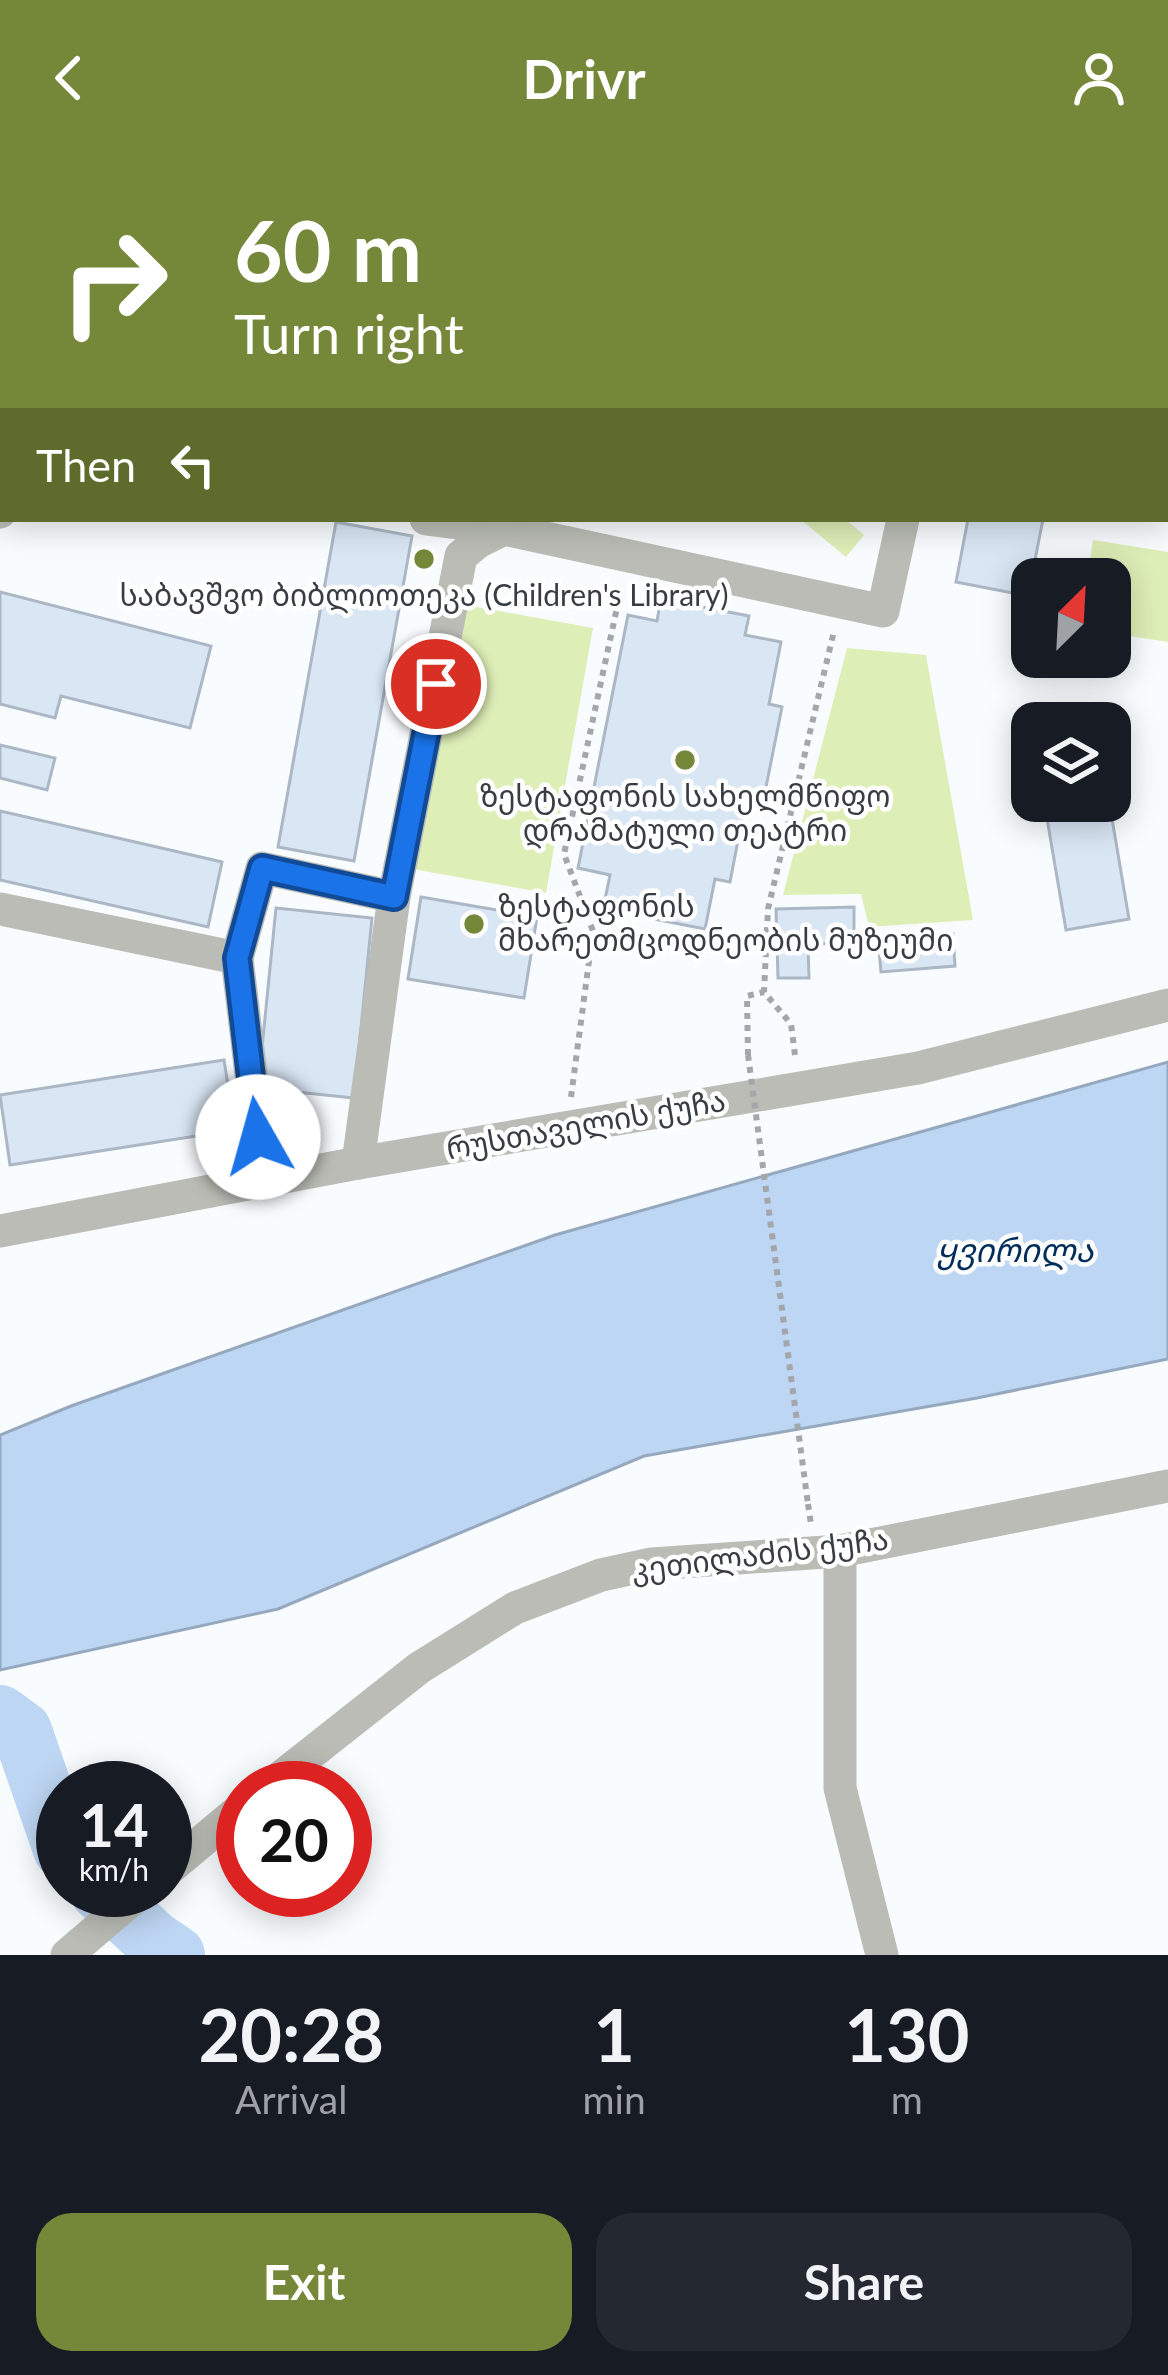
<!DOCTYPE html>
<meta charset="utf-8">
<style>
body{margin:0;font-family:Lato,"Noto Sans Georgian",sans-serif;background:#242831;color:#f1f3f6;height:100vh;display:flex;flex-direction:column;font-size:45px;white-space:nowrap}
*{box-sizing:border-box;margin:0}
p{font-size:39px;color:#9ea1a6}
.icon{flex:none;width:66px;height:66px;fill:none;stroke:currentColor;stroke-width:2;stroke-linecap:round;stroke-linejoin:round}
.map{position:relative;height:1799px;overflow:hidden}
.details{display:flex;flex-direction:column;background:#171b24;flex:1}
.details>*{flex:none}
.banner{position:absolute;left:0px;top:0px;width:1170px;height:366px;box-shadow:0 6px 30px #0003;background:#758839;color:#fff;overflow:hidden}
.needle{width:78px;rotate:24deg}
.tools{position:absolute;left:1011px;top:402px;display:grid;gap:24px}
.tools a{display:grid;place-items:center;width:120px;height:120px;border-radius:24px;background:#171b24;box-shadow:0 6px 30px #0003;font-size:60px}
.speed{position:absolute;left:36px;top:1605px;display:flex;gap:24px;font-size:60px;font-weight:700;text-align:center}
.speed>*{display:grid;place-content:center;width:156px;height:156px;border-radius:50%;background:#171b24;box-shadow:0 6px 30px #0003;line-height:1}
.speed small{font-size:30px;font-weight:400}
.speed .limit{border:18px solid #d22;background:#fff;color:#111}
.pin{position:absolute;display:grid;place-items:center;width:102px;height:102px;color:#fff;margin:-51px;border:6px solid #fff;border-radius:50%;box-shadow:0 3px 12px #0007}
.me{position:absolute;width:132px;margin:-66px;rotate:353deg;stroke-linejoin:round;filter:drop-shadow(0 0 9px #0008)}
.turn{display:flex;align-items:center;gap:42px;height:252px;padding:0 36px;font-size:54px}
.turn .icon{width:156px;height:156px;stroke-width:2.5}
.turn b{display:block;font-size:84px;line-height:102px}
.then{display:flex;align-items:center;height:114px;padding:0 36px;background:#0003;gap:24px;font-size:45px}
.eta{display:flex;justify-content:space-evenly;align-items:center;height:204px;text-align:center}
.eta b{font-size:72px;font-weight:700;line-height:84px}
.button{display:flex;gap:24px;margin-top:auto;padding:24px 36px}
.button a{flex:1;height:138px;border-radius:36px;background:#758839;color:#fff;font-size:48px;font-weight:700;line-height:138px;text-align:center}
.button a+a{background:#242831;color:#f1f3f6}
header{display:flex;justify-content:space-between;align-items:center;height:156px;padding:0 36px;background:#758839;color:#fff;font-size:54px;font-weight:700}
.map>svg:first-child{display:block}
</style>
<header><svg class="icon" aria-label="back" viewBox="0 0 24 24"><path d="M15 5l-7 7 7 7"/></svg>Drivr<svg class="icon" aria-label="person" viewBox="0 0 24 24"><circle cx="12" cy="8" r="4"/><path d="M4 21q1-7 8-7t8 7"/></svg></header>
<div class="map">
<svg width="1168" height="1799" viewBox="0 0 1168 1799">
<rect width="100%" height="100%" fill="#f9fcff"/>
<path fill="#e8eff7" d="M 396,0 L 1168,0 L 1168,151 L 1167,3 L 410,3 Z"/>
<g fill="#deeeb7">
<path d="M 800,363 L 845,363 L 864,379 L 846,401 Z"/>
<path d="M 1093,384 L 1168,396 L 1168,486 L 1110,477 L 1110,423 L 1087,423 Z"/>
<path d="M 455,447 L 593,472 L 546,737 L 407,712 Z"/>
<path d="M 847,492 L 926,499 L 973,764 L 869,771 L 861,738 L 783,739 Z"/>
</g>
<path fill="#bdd6f3" stroke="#95a8be" stroke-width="3" d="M 1168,906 L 1168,1203 L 977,1242 L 644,1300 L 278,1453 L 0,1514 L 0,1279 L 71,1250 L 555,1079 Z"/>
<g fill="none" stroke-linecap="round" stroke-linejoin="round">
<g stroke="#bdd6f3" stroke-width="60">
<path d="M 0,1559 L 22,1575 L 63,1693"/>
<path d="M 99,1734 L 154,1785 L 175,1799"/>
</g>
</g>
<g fill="#d9e6f4" stroke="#abb7c5" stroke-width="3">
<path d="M 655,0 L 892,0 L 905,3 L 654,3 Z"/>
<path d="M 0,30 L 3,31 L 3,104 L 0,103 Z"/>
<path d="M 968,363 L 1043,363 L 1028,440 L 956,426 Z"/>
<path d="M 336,366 L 412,380 L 354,705 L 278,691 Z"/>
<path d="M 0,436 L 211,490 L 190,572 L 61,540 L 55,562 L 0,548 Z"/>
<path d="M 661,443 L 749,460 L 745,479 L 781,486 L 769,548 L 782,551 L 762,651 L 745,648 L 730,726 L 715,723 L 705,773 L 603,753 L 610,719 L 578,712 L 628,459 L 657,465 Z"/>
<path d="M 0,589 L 55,602 L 47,634 L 0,622 Z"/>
<path d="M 1044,645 L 1109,645 L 1129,763 L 1066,774 Z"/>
<path d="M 0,655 L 222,706 L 208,771 L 0,724 Z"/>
<path d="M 421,741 L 537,761 L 524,842 L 408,823 Z"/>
<path d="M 854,751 L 854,787 L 808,788 L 809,822 L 778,822 L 776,753 Z"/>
<path d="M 276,752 L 372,762 L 354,942 L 258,932 Z"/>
<path d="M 953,778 L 955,810 L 881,816 L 878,783 Z"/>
<path d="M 224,904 L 235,974 L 10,1009 L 0,939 Z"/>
</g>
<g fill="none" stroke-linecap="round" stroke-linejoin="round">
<g stroke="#a3a7ac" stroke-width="6" stroke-dasharray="6 6" stroke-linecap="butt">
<path d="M 1167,235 L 1168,235"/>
<path d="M 748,899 L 747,840 L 764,836"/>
<path d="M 795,899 L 791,868 L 764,836 L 768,753 L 834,475"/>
<path d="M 571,941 L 593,775 L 564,698 L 621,433"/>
<path d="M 808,1348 L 811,1368"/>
</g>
<g stroke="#babcb5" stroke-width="33">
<path d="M 0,356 L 3,341"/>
<path d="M 426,363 L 504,373"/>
<path d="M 506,363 L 504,373 L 883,455 L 903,363"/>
<path d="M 0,753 L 237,802 L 262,712 L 394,741"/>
<path d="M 237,802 L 264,1026"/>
<path d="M 358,1007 L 394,741 L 461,400 L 478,386 L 504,373"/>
<path d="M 0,1075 L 358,1007 L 918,912 L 1168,849"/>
<path d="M 840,1395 L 840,1632 L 882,1799"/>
<path d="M 267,1632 L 419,1512 L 515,1452 L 601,1419 L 652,1408 L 840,1395 L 1168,1330"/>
<path d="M 165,1716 L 243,1651"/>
<path d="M 67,1799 L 143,1734"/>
</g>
<g stroke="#83887a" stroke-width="36">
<path d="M 261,0 L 275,3"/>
<path d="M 1167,173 L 1168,173"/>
</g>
<defs>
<g id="rail">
<path d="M 1066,0 L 1079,3"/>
<path d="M 1167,23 L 1168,23"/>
</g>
</defs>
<use href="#rail" stroke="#7c8186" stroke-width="14"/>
<use href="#rail" stroke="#fff" stroke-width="9" stroke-dasharray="27" stroke-linecap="butt"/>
<path stroke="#a3a7ac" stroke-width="6" stroke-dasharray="6 6" stroke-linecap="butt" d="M 748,899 L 808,1348"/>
</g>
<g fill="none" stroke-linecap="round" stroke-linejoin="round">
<defs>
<path id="route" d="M 258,981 L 237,802 L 262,712 L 394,741 L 436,528"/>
</defs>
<use href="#route" stroke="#114b97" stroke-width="30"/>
<use href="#route" stroke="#1a73e8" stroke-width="21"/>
</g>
<g fill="#758839" stroke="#fff" stroke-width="4.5">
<circle cx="424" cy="403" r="12"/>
<circle cx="685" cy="604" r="12"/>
<circle cx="474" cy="768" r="12"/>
</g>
<g text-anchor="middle" stroke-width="9" stroke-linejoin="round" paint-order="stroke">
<g font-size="30" fill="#383d43" stroke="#fff">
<text x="424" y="450">საბავშვო ბიბლიოთეკა (Children's Library)</text>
<text x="685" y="651">ზესტაფონის სახელმწიფო<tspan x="685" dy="34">დრამატული თეატრი</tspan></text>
<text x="498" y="761" text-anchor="start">ზესტაფონის<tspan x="498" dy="34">მხარეთმცოდნეობის მუზეუმი</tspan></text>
</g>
<g font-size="30" fill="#383d43" stroke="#fff">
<text transform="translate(586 969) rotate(-10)" y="10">რუსთაველის ქუჩა</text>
<text transform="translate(760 1399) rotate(-7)" y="10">კეთილაძის ქუჩა</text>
</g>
<g font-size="33" font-style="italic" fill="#002d59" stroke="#fff">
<text x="1015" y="1106">ყვირილა</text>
</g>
</g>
</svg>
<div class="tools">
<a><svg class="needle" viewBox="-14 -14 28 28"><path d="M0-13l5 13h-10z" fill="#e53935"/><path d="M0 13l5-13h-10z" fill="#9ea1a6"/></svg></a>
<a><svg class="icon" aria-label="layers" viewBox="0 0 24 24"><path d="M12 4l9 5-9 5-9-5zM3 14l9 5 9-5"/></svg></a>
</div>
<div class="speed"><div>14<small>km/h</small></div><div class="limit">20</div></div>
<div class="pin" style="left:436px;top:528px;background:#d93025"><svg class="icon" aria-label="arrive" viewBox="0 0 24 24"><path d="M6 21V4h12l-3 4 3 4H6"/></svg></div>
<svg class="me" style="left:258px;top:981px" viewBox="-20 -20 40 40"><circle r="19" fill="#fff"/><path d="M0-13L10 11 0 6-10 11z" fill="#1a73e8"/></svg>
<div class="banner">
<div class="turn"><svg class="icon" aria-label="right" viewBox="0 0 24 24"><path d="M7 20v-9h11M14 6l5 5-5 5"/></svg><div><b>60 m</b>Turn right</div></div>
<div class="then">Then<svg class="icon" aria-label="left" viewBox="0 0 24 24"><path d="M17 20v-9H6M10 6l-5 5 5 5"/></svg></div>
</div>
</div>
<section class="details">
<div class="eta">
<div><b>20:28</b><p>Arrival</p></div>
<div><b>1</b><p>min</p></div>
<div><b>130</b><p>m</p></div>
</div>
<div class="button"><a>Exit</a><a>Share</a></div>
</section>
